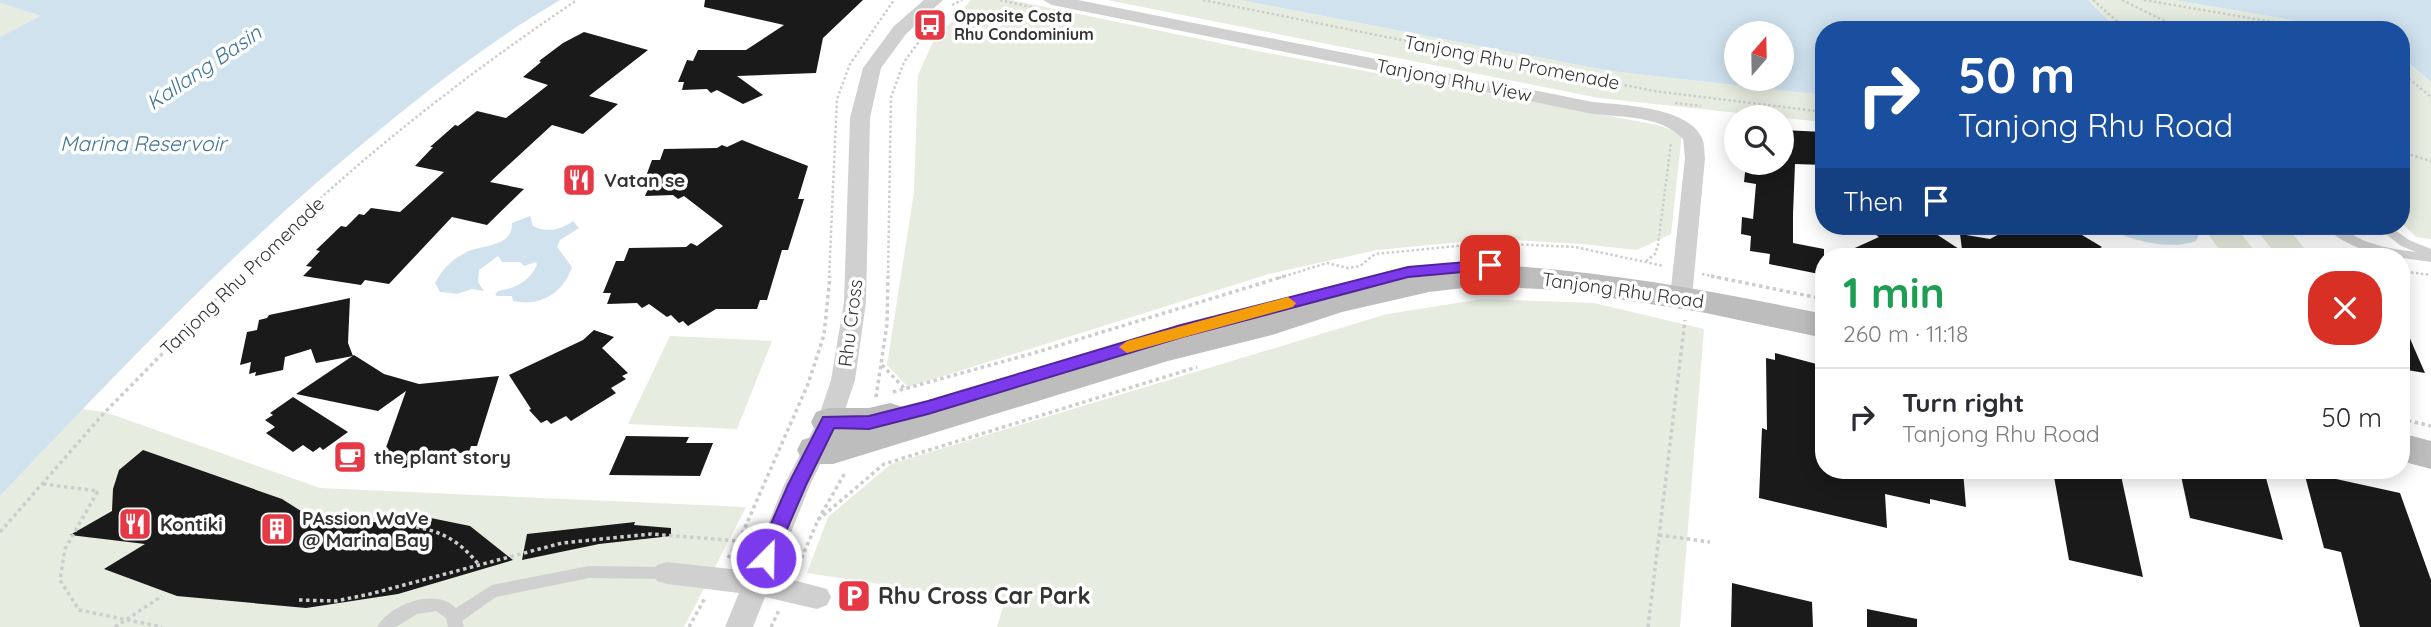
<!DOCTYPE html>
<meta charset="utf-8">
<style>
body{margin:0;font-family:Quicksand,sans-serif;background:#f2f2f3;color:#2b2b33;height:100vh;display:flex;flex-direction:column;font-size:26px;white-space:nowrap}
*{box-sizing:border-box;margin:0}
p{font-size:23px;color:#7c7c81}
.icon{flex:none;width:38px;height:38px;fill:none;stroke:currentColor;stroke-width:2;stroke-linecap:round;stroke-linejoin:round}
.map{position:relative;flex:1;overflow:hidden}
.sheet{position:absolute;left:1815px;top:248px;width:595px;height:231px;display:flex;flex-direction:column;background:#fff;border-radius:28px;box-shadow:0 4px 18px #0003}
.sheet>*{flex:none}
.banner{position:absolute;left:1815px;top:21px;width:595px;height:214px;border-radius:28px;box-shadow:0 4px 18px #0003;background:#1a4fa0;color:#fff;overflow:hidden}
.needle{width:46px;rotate:20deg}
.buttons{position:absolute;left:1724px;top:21px;display:grid;gap:14px}
.buttons a{display:grid;place-items:center;width:70px;height:70px;border-radius:50%;background:#fff;box-shadow:0 4px 18px #0003;font-size:35px}
.pin{position:absolute;display:grid;place-items:center;width:60px;height:60px;color:#fff;margin:-30px;border-radius:14px;box-shadow:0 4px 10px #0006}
.me{position:absolute;width:77px;margin:-38px;rotate:23deg;stroke-linejoin:round;filter:drop-shadow(0 0 5px #0008)}
.turn{display:flex;align-items:center;gap:24px;height:147px;padding:0 28px;font-size:32px}
.turn .icon{width:91px;height:91px;stroke-width:2.5}
.turn b{display:block;font-size:49px;line-height:60px}
.then{display:flex;align-items:center;height:66px;padding:0 28px;background:#0003;gap:14px;font-size:26px}
.round{display:grid;place-items:center;flex:none;width:74px;height:74px;border-radius:28px;background:#f2f2f3}
.head{display:flex;align-items:center;justify-content:space-between;height:119px;padding:0 28px}
h1{font-size:42px;font-weight:800;line-height:52px;color:#1e9e55}
ul{padding:0;list-style:none}
li{display:flex;align-items:center;gap:21px;height:98px;padding:0 28px;border-top:2px solid #e1e1e2}
li div{flex:1}
li b{display:block;font-size:26px}
li em{font-style:normal}
.map>svg:first-child{display:block}
</style>
<div class="map">
<svg width="2431" height="627" viewBox="0 0 2431 627">
<rect width="100%" height="100%" fill="#fff"/>
<g fill="#e6ecdf">
<path d="M 971,0 L 1011,0 L 1267,53 L 1658,125 L 1682,134 L 1671,234 L 1637,250 L 1582,244 L 1493,239 L 1377,250 L 1269,274 L 908,387 L 887,365 L 914,192 L 918,75 L 933,42 Z"/>
<path d="M 1107,0 L 1240,0 L 1610,71 L 1823,95 L 1823,122 L 1599,98 Z"/>
<path d="M 2088,0 L 2175,0 L 2349,30 L 2118,30 Z"/>
<path d="M 0,3 L 42,16 L 0,37 Z"/>
<path d="M 2401,58 L 2431,82 L 2431,239 L 2416,237 L 2401,222 Z"/>
<path d="M 2202,226 L 2235,226 L 2253,249 L 2219,249 Z"/>
<path d="M 2253,226 L 2286,226 L 2309,254 L 2275,253 Z"/>
<path d="M 1483,299 L 1594,303 L 1704,329 L 1680,627 L 997,627 L 1004,603 L 807,573 L 828,517 L 891,464 L 1387,314 Z"/>
<path d="M 670,336 L 772,341 L 737,429 L 628,424 Z"/>
<path d="M 82,409 L 105,412 L 320,488 L 746,507 L 684,627 L 0,627 L 0,496 Z"/>
</g>
<g fill="#cfe2ee" fill-rule="evenodd">
<path d="M 0,0 L 560,0 C 497,37 439,81 383,127 C 244,239 122,367 0,496 L 0,37 L 41,16 L 0,3 Z"/>
<path d="M 1240,0 L 2088,0 L 2118,30 L 1824,30 L 1823,95 L 1610,71 ZM 1782,33 L 1782,79 L 1736,79 L 1736,33 Z"/>
<path d="M 2175,0 L 2431,0 L 2431,82 L 2401,57 L 2401,30 L 2349,30 Z"/>
<path d="M 530,216 L 533,226 C 547,233 561,230 573,221 L 579,228 L 560,240 L 557,247 L 572,267 C 563,293 541,307 513,301 L 512,296 L 497,296 L 495,294 L 498,291 C 516,288 529,282 537,265 L 536,262 L 524,266 L 520,262 L 502,262 L 498,256 L 479,270 L 478,282 L 484,291 L 472,289 L 457,294 L 440,292 L 435,283 C 443,269 451,260 465,253 C 482,244 513,248 512,223 Z"/>
<path d="M 2103,226 L 2198,226 L 2201,230 L 2196,241 C 2167,251 2129,240 2103,226 Z"/>
</g>
<g fill="#1a1a1a">
<path d="M 705,0 L 863,0 L 823,38 L 816,73 L 737,76 L 763,95 L 743,104 L 717,90 L 711,93 L 707,89 L 682,90 L 684,82 L 678,82 L 687,60 L 693,61 L 698,50 L 746,50 L 784,25 L 704,7 Z"/>
<path d="M 584,32 L 648,50 L 589,96 L 618,104 L 583,134 L 552,125 L 490,182 L 524,189 L 487,225 L 452,217 L 389,284 L 365,280 L 361,285 L 303,276 L 312,267 L 306,266 L 320,251 L 316,250 L 341,226 L 346,227 L 359,214 L 364,215 L 371,208 L 400,212 L 444,172 L 415,166 L 433,147 L 430,147 L 455,125 L 458,126 L 477,111 L 506,118 L 548,85 L 523,77 L 541,62 L 539,61 L 563,43 Z"/>
<path d="M 1782,130 L 1824,132 L 1824,165 L 1795,164 L 1793,214 L 1793,243 L 1824,249 L 1824,275 L 1769,264 L 1770,254 L 1750,251 L 1751,236 L 1741,234 L 1742,217 L 1753,219 L 1756,184 L 1744,182 L 1746,163 L 1782,163 Z"/>
<path d="M 742,140 L 808,166 L 798,199 L 804,199 L 788,250 L 782,250 L 767,300 L 760,300 L 757,309 L 716,309 L 688,326 L 683,321 L 679,323 L 671,315 L 667,317 L 649,304 L 642,308 L 637,303 L 607,304 L 611,293 L 603,293 L 616,261 L 624,261 L 629,248 L 686,247 L 691,243 L 697,246 L 723,226 L 684,196 L 678,199 L 673,195 L 645,196 L 649,187 L 642,187 L 652,160 L 660,160 L 664,149 L 717,148 L 722,145 L 727,147 Z"/>
<path d="M 1863,226 L 1924,226 L 1959,249 L 1942,257 L 1835,257 L 1879,237 Z"/>
<path d="M 2014,226 L 2045,226 L 2053,231 L 2067,226 L 2102,247 L 2084,257 L 1963,257 L 1960,234 L 1990,239 Z"/>
<path d="M 350,298 L 348,343 L 353,356 L 316,363 L 311,349 L 285,357 L 283,370 L 255,376 L 256,372 L 249,374 L 251,362 L 240,365 L 247,332 L 257,330 L 259,320 L 267,318 L 269,315 Z"/>
<path d="M 2401,318 L 2425,373 L 2401,369 Z"/>
<path d="M 594,330 L 614,337 L 602,348 L 628,373 L 622,376 L 626,379 L 611,388 L 616,393 L 571,421 L 566,416 L 551,424 L 547,420 L 541,423 L 529,410 L 531,409 L 509,375 L 583,340 Z"/>
<path d="M 1775,353 L 1824,366 L 1824,471 L 1963,471 L 1966,507 L 1930,499 L 1930,504 L 1885,494 L 1887,528 L 1759,498 L 1762,428 L 1767,430 L 1766,358 L 1775,360 Z"/>
<path d="M 354,355 L 384,374 L 419,384 L 499,376 L 477,446 L 471,446 L 469,452 L 451,454 L 449,462 L 402,468 L 404,460 L 388,462 L 390,455 L 383,456 L 406,391 L 378,411 L 296,394 Z"/>
<path d="M 293,397 L 348,432 L 323,450 L 320,447 L 313,452 L 303,445 L 293,452 L 266,433 L 275,427 L 265,420 L 273,415 L 270,413 Z"/>
<path d="M 626,436 L 689,437 L 686,443 L 713,443 L 700,476 L 609,475 Z"/>
<path d="M 143,450 L 282,499 L 301,511 L 380,523 L 421,516 L 470,526 L 513,560 L 398,594 L 306,608 L 177,596 L 104,569 L 145,544 L 70,535 L 112,511 L 113,489 L 119,470 Z"/>
<path d="M 2053,471 L 2120,471 L 2143,577 L 2069,560 Z"/>
<path d="M 2180,471 L 2234,471 L 2266,478 L 2283,540 L 2190,518 Z"/>
<path d="M 2304,472 L 2400,493 L 2431,580 L 2431,627 L 2360,627 L 2341,552 L 2324,548 Z"/>
<path d="M 635,522 L 634,525 L 671,528 L 671,536 L 599,544 L 522,560 L 527,534 Z"/>
<path d="M 1732,583 L 1812,602 L 1813,627 L 1731,627 Z"/>
<path d="M 1867,609 L 1917,619 L 1917,627 L 1867,627 Z"/>
</g>
<g fill="none" stroke-linecap="round" stroke-linejoin="round">
<g stroke="#cdcdcd" stroke-width="2.5" stroke-dasharray="2.5 2.5" stroke-linecap="butt">
<path d="M 1000,0 L 1035,8"/>
<path d="M 1203,0 L 1654,91 L 1824,112"/>
<path d="M 2093,0 L 2127,30"/>
<path d="M 2122,0 L 2175,26 L 2198,30"/>
<path d="M 2144,0 L 2320,30"/>
<path d="M 952,5 L 962,0"/>
<path d="M 2208,30 L 2227,25 L 2255,30"/>
<path d="M 2401,72 L 2431,97"/>
<path d="M 1675,103 L 1701,106"/>
<path d="M 2401,152 L 2431,161"/>
<path d="M 2334,249 L 2342,257"/>
<path d="M 1646,261 L 1655,254 L 1658,245 L 1671,143"/>
<path d="M 2401,271 L 2431,275"/>
<path d="M 1702,274 L 1720,278"/>
<path d="M 237,278 C 340,173 455,82 577,0"/>
<path d="M 829,278 L 837,99 L 850,64 L 894,0"/>
<path d="M 888,278 L 891,97 L 904,62 L 923,36"/>
<path d="M 1279,278 L 1327,263 L 1348,268 L 1360,266 L 1375,254 L 1488,243 L 1575,247 L 1664,266"/>
</g>
<g stroke="#cdcdcd" stroke-width="3.5" stroke-dasharray="3.5 3.5" stroke-linecap="butt">
<path d="M 1711,276 L 1824,299"/>
<path d="M 882,365 L 906,390"/>
<path d="M 893,392 L 1034,353 L 1285,276"/>
<path d="M 876,397 L 887,324 L 888,276"/>
<path d="M 2401,419 L 2431,426"/>
<path d="M 43,484 L 98,491 L 65,549 L 60,580 L 79,610 L 162,627"/>
<path d="M 818,520 L 884,464 L 1197,367"/>
<path d="M 409,526 C 440,530 459,540 479,565"/>
<path d="M 0,532 L 105,412 L 239,276"/>
<path d="M 1659,535 L 1710,542"/>
<path d="M 728,558 L 739,541 L 808,384 L 824,335 L 830,276"/>
<path d="M 796,571 L 818,520 L 846,471"/>
<path d="M 299,600 L 336,601 L 370,594 L 562,543 L 651,534 L 739,541"/>
<path d="M 115,627 L 162,596"/>
<path d="M 689,627 L 705,598"/>
<path d="M 771,627 L 779,610"/>
<path d="M 1648,627 L 1685,320"/>
</g>
<g fill="#d0d0d0" fill-rule="evenodd">
<path d="M 2325,226 C 2343,225 2354,238 2371,243 C 2386,248 2401,250 2416,252 L 2401,246 L 2376,226 L 2389,226 L 2409,240 L 2431,249 L 2431,262 C 2396,257 2350,254 2325,226 Z"/>
<path d="M 589,566 L 667,567 L 672,569 L 674,573 L 672,577 L 667,579 L 589,578 L 496,597 L 462,621 L 464,627 L 448,627 L 446,618 L 436,611 L 417,614 L 396,627 L 377,627 C 390,604 436,587 456,608 L 492,585 Z"/>
</g>
<g fill="#d0d0d0" fill-rule="evenodd">
<path d="M 924,0 L 943,0 L 906,34 L 881,68 L 870,118 L 866,302 L 855,380 L 841,422 L 810,485 L 774,575 L 827,589 L 831,597 L 827,605 L 817,609 L 765,597 L 753,627 L 725,627 L 739,593 L 667,584 L 657,581 L 653,573 L 657,565 L 667,562 L 749,571 L 784,485 L 817,422 L 831,380 L 844,302 L 850,118 L 863,68 L 894,26 Z"/>
<path d="M 1043,0 L 1078,0 L 1593,102 C 1623,105 1685,107 1701,136 C 1705,143 1704,151 1705,158 L 1692,297 L 1689,303 L 1681,305 L 1673,303 L 1670,297 L 1685,158 L 1683,139 C 1662,116 1622,117 1593,114 L 1052,5 Z"/>
</g>
<g fill="#bdbdbd" fill-rule="evenodd">
<path d="M 1481,264 C 1599,270 1708,290 1824,314 L 1824,338 L 1701,312 L 1560,290 L 1481,286 L 1429,292 L 1342,312 L 1272,335 L 1168,361 L 833,464 L 815,464 L 802,460 L 797,450 L 802,440 L 815,436 L 833,436 L 816,432 L 811,422 L 816,412 L 829,408 L 869,408 L 890,403 L 903,407 L 906,414 L 1166,337 L 1268,312 L 1337,290 L 1429,270 Z"/>
<path d="M 2401,433 L 2431,441 L 2431,469 L 2401,461 Z"/>
</g>
</g>
<path fill="#7c3aed" stroke="#51269a" stroke-width="2" d="M 1490,260 L 1497,265 L 1495,269 L 1408,277 L 1182,337 L 928,414 L 869,429 L 834,428 L 806,485 L 772,564 L 766,566 L 759,564 L 756,558 L 788,485 L 823,417 L 869,416 L 928,401 L 1181,325 L 1408,267 Z"/>
<path fill="#f59e0b" d="M 1288,297 L 1296,303 L 1293,307 L 1127,353 L 1119,347 L 1127,341 Z"/>
<defs>
<symbol id="bus-square" viewBox="-11 -11 22 22"><rect x="-9" y="-9" width="18" height="18" rx="4" fill="#e63946" stroke="#fff"/><path d="M-5-6H5V4H4V6H2V4H-2V6H-4V4H-5ZM-3.5-4V0h7V-4ZM-3.5 1.2v1.5H-2V1.2ZM2 1.2v1.5H3.5V1.2Z" fill="#fff"/></symbol>
<symbol id="restaurant-square" viewBox="-11 -11 22 22"><rect x="-9" y="-9" width="18" height="18" rx="4" fill="#e63946" stroke="#fff"/><path d="M-5-6h1v4h1v-4h1v4h1v-4h1v5L-1.5 .5V6h-2V.5L-5-1ZM5-6V6H3V1.5H1.5Q1.5-4 5-6Z" fill="#fff"/></symbol>
<symbol id="cafe-square" viewBox="-11 -11 22 22"><rect x="-9" y="-9" width="18" height="18" rx="4" fill="#e63946" stroke="#fff"/><path d="M-5.5-4.5H6V0H3Q3 3.5 0 3.5H-2.5Q-5.5 3.5-5.5 0ZM3-3.2v2h1.7v-2ZM-6 4.5H4V6H-6Z" fill="#fff"/></symbol>
<symbol id="building-square" viewBox="-11 -11 22 22"><rect x="-9" y="-9" width="18" height="18" rx="4" fill="#e63946" stroke="#fff"/><path d="M-4-6H4V6H1V3H-1V6H-4ZM-2.5-4.3h1.7v1.8h-1.7ZM.8-4.3h1.7v1.8H.8ZM-2.5-1h1.7V.8h-1.7ZM.8-1h1.7V.8H.8Z" fill="#fff"/></symbol>
<symbol id="parking-square" viewBox="-11 -11 22 22"><rect x="-9" y="-9" width="18" height="18" rx="4" fill="#e63946" stroke="#fff"/><path d="M-3.5-5.5H1a3.5 3.5 0 0 1 0 7H-1V5.5H-3.5ZM-1-3.4V-.6H.8a1.4 1.4 0 0 0 0-2.8Z" fill="#fff"/></symbol>
</defs>
<g fill-rule="evenodd">
<use href="#bus-square" x="911" y="6" width="38" height="38"/>
<use href="#restaurant-square" x="560" y="161" width="38" height="38"/>
<use href="#cafe-square" x="331" y="438" width="38" height="38"/>
<use href="#restaurant-square" x="116" y="505" width="38" height="38"/>
<use href="#building-square" x="258" y="510" width="38" height="38"/>
<use href="#parking-square" x="835" y="577" width="38" height="38"/>
</g>
<g text-anchor="middle" stroke-width="7" stroke-linejoin="round" paint-order="stroke">
<g font-size="16" font-weight="bold" fill="#333" stroke="#fff" text-anchor="start">
<text x="954" y="22">Opposite Costa<tspan x="954" dy="18">Rhu Condominium</tspan></text>
</g>
<g font-size="19" fill="#333" stroke="#fff">
<text transform="translate(1512 62) rotate(11)" y="7">Tanjong Rhu Promenade</text>
<text transform="translate(1454 80) rotate(11)" y="7">Tanjong Rhu View</text>
<text transform="translate(242 276) rotate(-44)" y="7">Tanjong Rhu Promenade</text>
<text transform="translate(1623 290) rotate(8)" y="7">Tanjong Rhu Road</text>
<text transform="translate(850 323) rotate(-83)" y="7">Rhu Cross</text>
</g>
<g font-size="19" font-weight="bold" fill="#333" stroke="#fff" text-anchor="start">
<text x="604" y="187">Vatan se</text>
<text x="374" y="464">the plant story</text>
<text x="302" y="525">PAssion WaVe<tspan x="302" dy="22">@ Marina Bay</tspan></text>
<text x="160" y="531">Kontiki</text>
</g>
<g font-size="21" font-style="italic" fill="#3f7597" stroke="#fff">
<text transform="translate(204 68) rotate(-34)" y="7">Kallang Basin</text>
<text x="143" y="151">Marina Reservoir</text>
</g>
<g font-size="23" font-weight="bold" fill="#333" stroke="#fff" text-anchor="start">
<text x="878" y="604">Rhu Cross Car Park</text>
</g>
</g>
</svg>
<div class="buttons">
<a><svg class="needle" viewBox="-14 -14 28 28"><path d="M0-13l5 13h-10z" fill="#e53935"/><path d="M0 13l5-13h-10z" fill="#7c7c81"/></svg></a>
<a><svg class="icon" aria-label="search" viewBox="0 0 24 24"><circle cx="10" cy="10" r="6"/><path d="M15 15l6 6"/></svg></a>
</div>
<div class="pin" style="left:1490px;top:265px;background:#d93025"><svg class="icon" aria-label="arrive" viewBox="0 0 24 24"><path d="M6 21V4h12l-3 4 3 4H6"/></svg></div>
<svg class="me" style="left:766px;top:558px" viewBox="-20 -20 40 40"><circle r="17" fill="#7c3aed" stroke="#fff" stroke-width="3"/><path d="M0-11L8 9 0 5-8 9z" fill="#fff"/></svg>
<div class="banner">
<div class="turn"><svg class="icon" aria-label="right" viewBox="0 0 24 24"><path d="M7 20v-9h11M14 6l5 5-5 5"/></svg><div><b>50 m</b>Tanjong Rhu Road</div></div>
<div class="then">Then<svg class="icon" aria-label="arrive" viewBox="0 0 24 24"><path d="M6 21V4h12l-3 4 3 4H6"/></svg></div>
</div>
<section class="sheet">
<div class="head"><div><h1>1 min</h1><p>260 m · 11:18</p></div><a class="round" style="background:#d93025;color:#fff"><svg class="icon" aria-label="close" viewBox="0 0 24 24"><path d="M6 6l12 12M18 6L6 18"/></svg></a></div>
<ul>
<li><svg class="icon" aria-label="right" viewBox="0 0 24 24"><path d="M7 20v-9h11M14 6l5 5-5 5"/></svg><div><b>Turn right</b><p>Tanjong Rhu Road</p></div><em>50 m</em></li>
</ul>
</section>
</div>
